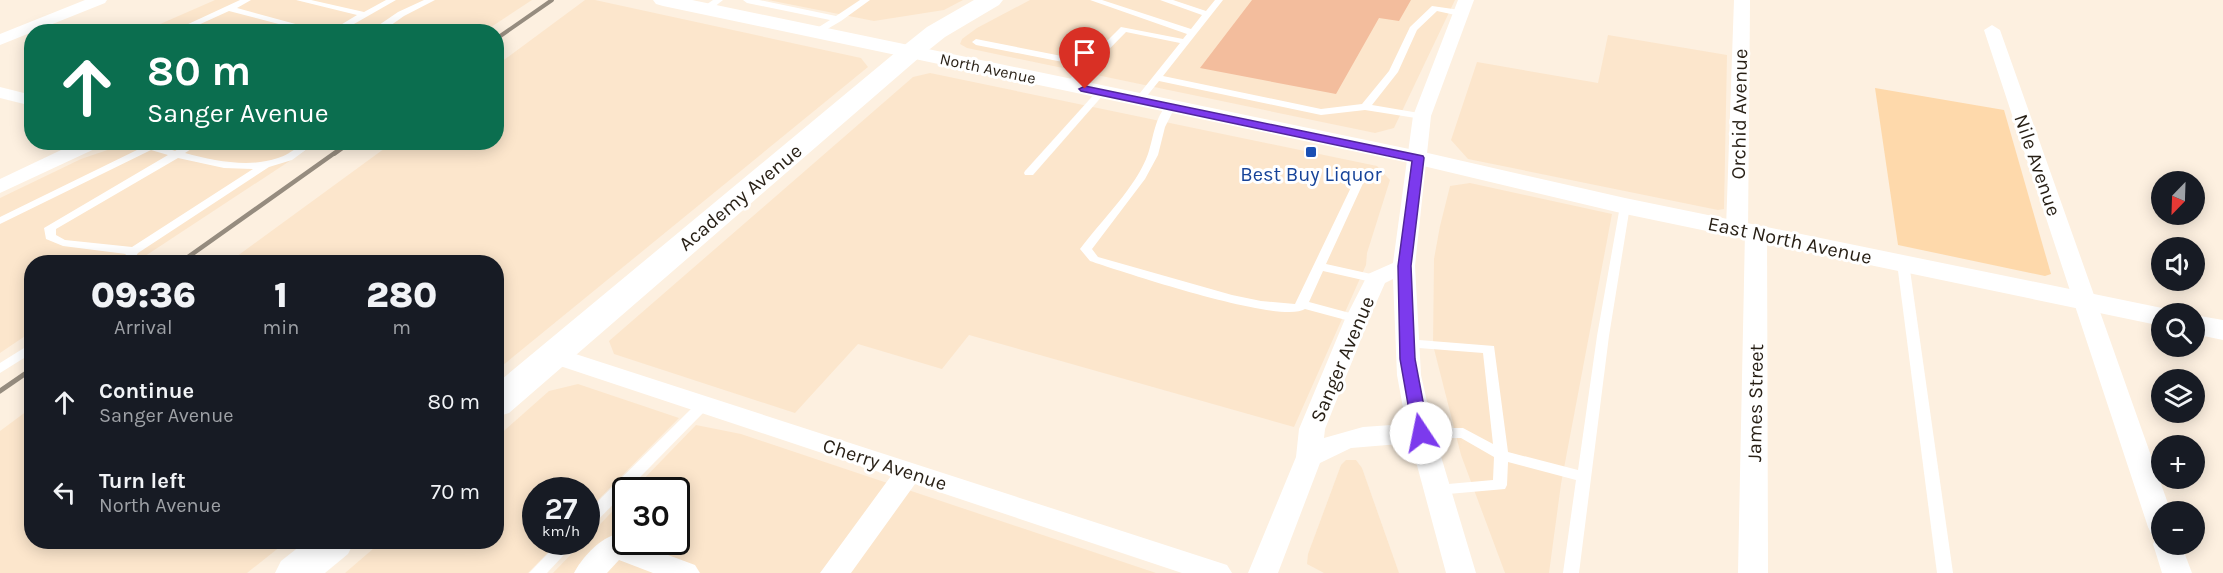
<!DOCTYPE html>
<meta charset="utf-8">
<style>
body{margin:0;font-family:Karla,sans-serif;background:#242831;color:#f1f3f6;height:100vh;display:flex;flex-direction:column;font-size:22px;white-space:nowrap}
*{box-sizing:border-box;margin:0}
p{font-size:20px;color:#9ea1a6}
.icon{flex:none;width:33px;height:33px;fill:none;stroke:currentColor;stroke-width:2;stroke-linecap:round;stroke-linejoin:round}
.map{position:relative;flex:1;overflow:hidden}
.panel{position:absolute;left:24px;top:255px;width:480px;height:294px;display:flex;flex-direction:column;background:#171b24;border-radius:24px;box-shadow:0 3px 15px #0003}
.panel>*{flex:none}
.hud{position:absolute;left:24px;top:24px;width:480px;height:126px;border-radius:24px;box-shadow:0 3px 15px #0003;background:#0b6e4f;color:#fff;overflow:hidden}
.needle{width:39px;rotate:203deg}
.fabs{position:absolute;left:2151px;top:171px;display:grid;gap:12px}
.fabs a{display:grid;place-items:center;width:54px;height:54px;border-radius:50%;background:#171b24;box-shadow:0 3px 15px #0003;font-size:30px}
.speed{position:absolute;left:522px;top:477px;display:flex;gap:12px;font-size:30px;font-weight:700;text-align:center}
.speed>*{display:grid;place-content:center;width:78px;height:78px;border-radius:50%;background:#171b24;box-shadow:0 3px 15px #0003;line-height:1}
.speed small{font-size:15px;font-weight:400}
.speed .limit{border:3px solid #111;border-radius:9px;background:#fff;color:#111}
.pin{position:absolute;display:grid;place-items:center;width:51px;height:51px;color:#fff;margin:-62px -26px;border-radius:50% 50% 50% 0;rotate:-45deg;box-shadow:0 0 6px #0007}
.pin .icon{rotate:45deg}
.me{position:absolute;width:66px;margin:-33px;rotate:349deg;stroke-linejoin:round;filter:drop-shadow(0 0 4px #0008)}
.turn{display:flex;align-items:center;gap:21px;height:126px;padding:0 24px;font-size:27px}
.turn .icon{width:78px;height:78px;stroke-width:2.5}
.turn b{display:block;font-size:42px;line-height:51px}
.eta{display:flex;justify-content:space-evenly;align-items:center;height:102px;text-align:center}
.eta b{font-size:36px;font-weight:800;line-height:42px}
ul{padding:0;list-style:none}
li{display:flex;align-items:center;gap:18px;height:90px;padding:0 24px}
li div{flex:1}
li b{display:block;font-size:22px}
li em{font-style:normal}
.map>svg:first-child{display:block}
</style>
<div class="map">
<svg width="2223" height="573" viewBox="0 0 2223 573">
<rect width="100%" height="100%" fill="#fdf0e0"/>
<g fill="#fce6cc">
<path d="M 215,0 L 532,0 L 485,31 L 142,32 Z"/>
<path d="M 585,0 L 595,0 L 861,58 L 868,67 L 497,370 L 496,262 L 229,262 L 392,143 L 496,142 L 497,65 Z"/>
<path d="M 768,0 L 963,0 L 944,10 L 874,21 Z"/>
<path d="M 1030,0 L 1455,0 L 1394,128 L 1375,133 L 967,48 L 960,44 L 962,39 L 977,28 Z"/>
<path d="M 1608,35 L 1727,55 L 1724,209 L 1718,210 L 1468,159 L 1451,140 L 1477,62 L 1598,83 Z"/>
<path d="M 930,73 L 1377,166 L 1390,180 L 1367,253 L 1366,265 L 1294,427 L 969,335 L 942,369 L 858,344 L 795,413 L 614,354 L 609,341 L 913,77 Z"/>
<path d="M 128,143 L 317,143 L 136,262 L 32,262 L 31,332 L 0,353 L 0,198 L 81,159 Z"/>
<path d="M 1470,183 L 1612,214 L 1561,484 L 1549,573 L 1505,573 L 1461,455 L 1433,345 L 1434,259 L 1440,226 L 1450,186 Z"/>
<path d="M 578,384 L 679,418 L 587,511 L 586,490 L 536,490 L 536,542 L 558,542 L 528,573 L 345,573 L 381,542 L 496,542 L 497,437 L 549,391 Z"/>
<path d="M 31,408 L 32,542 L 286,542 L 247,573 L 0,573 L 0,431 Z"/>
<path d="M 696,425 L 741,434 L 1156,573 L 553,573 L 583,542 L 586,542 L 587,538 L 625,498 L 626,542 L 676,542 L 676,490 L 633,490 Z"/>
<path d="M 1346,460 L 1356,460 L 1362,468 L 1399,573 L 1324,573 L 1307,564 L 1308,554 L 1341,465 Z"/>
</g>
<path fill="#fed9ab" d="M 1875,88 L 2004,110 L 2051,274 L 2045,276 L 1898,245 Z"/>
<path fill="#f3bd9d" d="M 1252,0 L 1411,0 L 1399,21 L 1379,18 L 1336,94 L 1200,68 Z"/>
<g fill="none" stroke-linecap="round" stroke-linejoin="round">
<g fill="#fff" fill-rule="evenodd">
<path d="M 240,0 L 251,0 L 237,8 L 325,32 L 309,32 L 229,11 L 196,26 L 212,32 L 197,32 L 189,29 L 183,32 L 171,32 Z"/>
<path d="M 296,0 L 311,0 L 364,12 L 386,0 L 396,0 L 340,32 L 329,32 L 357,15 Z"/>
<path d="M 424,0 L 435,0 L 404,16 L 387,28 L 389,32 L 380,32 L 378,27 L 379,25 L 398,12 Z"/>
<path d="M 713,0 L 723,0 L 709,11 L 703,11 L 703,7 Z"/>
<path d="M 743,0 L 759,0 L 836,16 L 860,0 L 870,0 L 841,21 L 817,35 L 813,32 L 814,30 L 830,20 L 747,3 Z"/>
<path d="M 1090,0 L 1102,0 L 1191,29 L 1202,15 L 1160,0 L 1173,0 L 1206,11 L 1215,0 L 1223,0 L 1163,76 L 1321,109 L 1362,104 L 1389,71 L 1410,27 L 1432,6 L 1460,10 L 1464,13 L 1460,16 L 1437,11 L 1417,30 L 1398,72 L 1372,105 L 1425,114 L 1427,116 L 1422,119 L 1365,110 L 1321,115 L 1159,81 L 1142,102 L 1136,102 L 1136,98 L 1180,43 L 1126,32 L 1072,87 L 1069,88 L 1064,85 L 1083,66 L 976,45 L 972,42 L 976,39 L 1087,61 L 1121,27 L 1183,39 L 1187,34 Z"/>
<path d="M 1101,89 L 1104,90 L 1104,94 L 1033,175 L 1025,175 L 1024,173 L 1025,171 L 1098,90 Z"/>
<path d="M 1170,104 L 1175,107 L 1165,127 L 1158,155 L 1145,179 L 1092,249 L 1098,257 L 1232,295 L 1261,301 L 1295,304 L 1355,179 L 1360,176 L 1365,179 L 1326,264 L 1380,276 L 1382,279 L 1376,283 L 1323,271 L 1309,302 L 1361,316 L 1363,319 L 1361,322 L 1357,323 L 1305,309 C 1281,325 1123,272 1090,261 L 1080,249 C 1101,221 1137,186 1148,154 C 1153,140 1156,110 1170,104 Z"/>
<path d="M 125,142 L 152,143 L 175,151 L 189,142 L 202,142 L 185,153 C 215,161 249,168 278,158 C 294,153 299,142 317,142 L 292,160 L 269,167 L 138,253 L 132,262 L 120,262 L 126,254 L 63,246 L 46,239 L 44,228 L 168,155 L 151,150 L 0,224 L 0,217 L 141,148 ZM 178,158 L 224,168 L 253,169 L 132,247 L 65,240 L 56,235 L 56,229 Z"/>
<path d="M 1625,203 L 1630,206 L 1609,336 L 1579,573 L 1563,573 L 1576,480 L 1508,462 L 1507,485 L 1505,489 L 1437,495 L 1432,494 L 1430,490 L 1432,486 L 1437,485 L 1493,480 L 1494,457 L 1461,438 L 1421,438 L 1416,436 L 1414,433 L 1416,430 L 1421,428 L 1463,428 L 1493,444 L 1483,353 L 1406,347 L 1400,343 L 1406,339 L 1494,346 L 1508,452 L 1578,470 L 1597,336 L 1620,206 Z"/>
<path d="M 1903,259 L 1909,263 L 1953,573 L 1937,573 L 1897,263 Z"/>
<path d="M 32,343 L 32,353 L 0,373 L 0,363 Z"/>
<path d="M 703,400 L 708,402 L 710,405 L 708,408 L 591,527 L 586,529 L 586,513 L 698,402 Z"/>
<path d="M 559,542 L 576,542 L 547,573 L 529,573 Z"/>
</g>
<g fill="#fff" fill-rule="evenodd">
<path d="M 85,0 L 107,0 L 105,3 L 0,45 L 0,34 Z"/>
<path d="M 1458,0 L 1474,0 L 1431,116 L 1415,266 L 1421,375 L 1434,433 L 1476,573 L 1446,573 L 1411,443 L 1351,448 L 1320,463 L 1278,573 L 1248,573 L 1296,457 L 1299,429 L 1345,319 L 1368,274 L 1393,263 L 1413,116 ZM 1393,279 L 1397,375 L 1406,424 L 1363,427 L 1324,438 L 1325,429 L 1369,319 L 1385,283 Z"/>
<path d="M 1734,0 L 1750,0 L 1748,229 L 1744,233 L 1737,235 L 1730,233 L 1726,229 Z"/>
<path d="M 1992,25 L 2000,30 L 2171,512 L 2162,512 L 2162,544 L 2181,544 L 2192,573 L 2162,573 L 2153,544 L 2157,536 L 2152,535 L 2148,527 L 1984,30 Z"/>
<path d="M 0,87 L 32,95 L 32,106 L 0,98 Z"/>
<path d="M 78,142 L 103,142 L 101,146 L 0,193 L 0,179 Z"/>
<path d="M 1756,227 L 1764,228 L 1767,233 L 1768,573 L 1738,573 L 1745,233 L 1748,228 Z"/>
<path d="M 554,347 L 1227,565 L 1232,573 L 1182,573 L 915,484 L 851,573 L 820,573 L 891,476 L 545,361 L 542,355 L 545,349 Z"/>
<path d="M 614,535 L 626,539 L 626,542 L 633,542 L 695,565 L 700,573 L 653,573 L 619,560 L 607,573 L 574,573 C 582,558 598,540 614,535 Z"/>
</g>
<g fill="#fff" fill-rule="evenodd">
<path d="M 653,0 L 692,0 L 1419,151 L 1625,198 L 2162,308 L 2172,310 L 2174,314 L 2162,314 L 2162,326 L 1625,214 L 1419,165 L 663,6 L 656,4 Z"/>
<path d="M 2194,315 L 2223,320 L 2223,340 L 2194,334 Z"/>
</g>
<g fill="#fff" fill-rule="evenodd">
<path d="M 974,0 L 1003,0 L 999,5 L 945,37 L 920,57 L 509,413 L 496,417 L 496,384 L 902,47 L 927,27 Z"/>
<path d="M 305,542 L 354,542 L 348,554 L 325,573 L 275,573 L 281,561 Z"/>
</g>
<g stroke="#968c7f" stroke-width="4">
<path d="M 496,39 L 552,0"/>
<path d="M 334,154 L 351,142"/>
</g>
<path stroke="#968c7f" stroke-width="4.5" d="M 181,262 L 336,152"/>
<path stroke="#968c7f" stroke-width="5" d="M 0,391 L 32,369"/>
</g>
<path fill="#7c3aed" stroke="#51269a" stroke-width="1.5" d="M 1085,86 L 1423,156 L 1424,158 L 1411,266 L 1415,359 L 1429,433 L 1426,437 L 1415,437 L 1413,433 L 1400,359 L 1398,266 L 1412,161 L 1081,91 L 1079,89 Z"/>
<rect fill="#1a4fb4" stroke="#fff" stroke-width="2" x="1305" y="146" width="12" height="12" rx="3"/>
<g text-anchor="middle" stroke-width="6" stroke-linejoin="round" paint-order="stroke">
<g font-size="16" fill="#271f15" stroke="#fff">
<text transform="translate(988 68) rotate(12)" y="6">North Avenue</text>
</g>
<g font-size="20" fill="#271f15" stroke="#fff">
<text transform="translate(1739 114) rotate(-89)" y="7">Orchid Avenue</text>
<text transform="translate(2038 165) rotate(71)" y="7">Nile Avenue</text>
<text transform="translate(740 197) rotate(-40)" y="7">Academy Avenue</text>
<text transform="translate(1790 240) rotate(12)" y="7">East North Avenue</text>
<text transform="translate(1342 359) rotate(-67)" y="7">Sanger Avenue</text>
<text transform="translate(1755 403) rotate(-89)" y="7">James Street</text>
<text transform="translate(885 464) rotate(18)" y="7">Cherry Avenue</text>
</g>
<g font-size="20" fill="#164399" stroke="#fff">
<text x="1311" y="181">Best Buy Liquor</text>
</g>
</g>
</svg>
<div class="fabs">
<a><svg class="needle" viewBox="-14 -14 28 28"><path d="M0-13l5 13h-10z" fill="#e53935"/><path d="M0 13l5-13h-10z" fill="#9ea1a6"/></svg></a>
<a><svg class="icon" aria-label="sound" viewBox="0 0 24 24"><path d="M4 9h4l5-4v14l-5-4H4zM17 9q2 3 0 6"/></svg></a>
<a><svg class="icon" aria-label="search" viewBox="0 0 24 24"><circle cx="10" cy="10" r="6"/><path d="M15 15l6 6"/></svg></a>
<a><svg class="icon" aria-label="layers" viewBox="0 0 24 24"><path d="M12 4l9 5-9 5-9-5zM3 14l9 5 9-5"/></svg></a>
<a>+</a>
<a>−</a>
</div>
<div class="speed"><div>27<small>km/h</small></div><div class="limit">30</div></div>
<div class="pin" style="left:1085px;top:89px;background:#d93025"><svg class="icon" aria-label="arrive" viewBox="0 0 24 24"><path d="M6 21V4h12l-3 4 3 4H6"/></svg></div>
<svg class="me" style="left:1421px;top:433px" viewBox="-20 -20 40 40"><circle r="19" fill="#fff"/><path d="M0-13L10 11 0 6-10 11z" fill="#7c3aed"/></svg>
<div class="hud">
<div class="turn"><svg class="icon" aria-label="ahead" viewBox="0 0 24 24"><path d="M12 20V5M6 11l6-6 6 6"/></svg><div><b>80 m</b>Sanger Avenue</div></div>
</div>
<section class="panel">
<div class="eta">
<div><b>09:36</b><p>Arrival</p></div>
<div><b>1</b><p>min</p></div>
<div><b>280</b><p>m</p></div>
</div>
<ul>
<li><svg class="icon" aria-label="ahead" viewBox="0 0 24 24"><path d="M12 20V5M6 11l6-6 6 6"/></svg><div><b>Continue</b><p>Sanger Avenue</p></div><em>80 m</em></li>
<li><svg class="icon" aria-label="left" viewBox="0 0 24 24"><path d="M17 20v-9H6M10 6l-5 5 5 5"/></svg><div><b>Turn left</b><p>North Avenue</p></div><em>70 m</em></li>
</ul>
</section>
</div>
